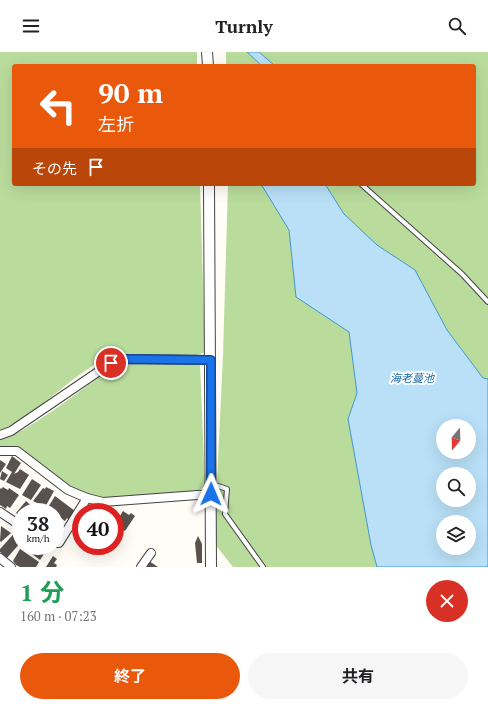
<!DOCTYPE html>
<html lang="ja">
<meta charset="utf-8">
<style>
body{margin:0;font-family:"PT Serif","Noto Sans JP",serif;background:#f6f6f6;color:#202124;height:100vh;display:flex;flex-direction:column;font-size:15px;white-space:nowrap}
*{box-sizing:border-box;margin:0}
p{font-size:13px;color:#757577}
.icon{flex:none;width:22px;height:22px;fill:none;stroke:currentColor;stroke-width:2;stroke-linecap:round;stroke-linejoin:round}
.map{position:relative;height:515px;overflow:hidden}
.panel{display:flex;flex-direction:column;background:#fff;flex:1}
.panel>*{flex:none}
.banner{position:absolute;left:12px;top:12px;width:464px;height:122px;border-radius:4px;box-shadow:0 4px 16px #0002;background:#ea580c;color:#fff;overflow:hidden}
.needle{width:26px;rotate:199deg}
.fabs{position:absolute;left:436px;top:367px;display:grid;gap:8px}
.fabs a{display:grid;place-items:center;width:40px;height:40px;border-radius:50%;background:#fff;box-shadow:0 4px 16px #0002;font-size:20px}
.speed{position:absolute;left:12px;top:451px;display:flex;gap:8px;font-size:20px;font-weight:700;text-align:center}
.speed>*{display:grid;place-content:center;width:52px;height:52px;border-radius:50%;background:#fff;box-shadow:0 4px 16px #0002;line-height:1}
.speed small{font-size:10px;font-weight:400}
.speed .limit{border:6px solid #d22;background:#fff;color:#111}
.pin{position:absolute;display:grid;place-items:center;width:34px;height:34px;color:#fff;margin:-17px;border:2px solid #fff;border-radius:50%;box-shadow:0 1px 4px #0007}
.me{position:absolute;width:44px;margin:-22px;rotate:1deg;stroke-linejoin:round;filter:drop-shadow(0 0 3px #0008)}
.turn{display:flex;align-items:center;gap:14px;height:84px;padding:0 20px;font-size:18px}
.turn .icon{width:52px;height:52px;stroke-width:2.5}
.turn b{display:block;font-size:28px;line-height:34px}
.then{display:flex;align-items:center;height:38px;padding:0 20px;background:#0003;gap:8px;font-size:15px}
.round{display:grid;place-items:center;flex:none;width:42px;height:42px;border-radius:21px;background:#f6f6f6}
.summary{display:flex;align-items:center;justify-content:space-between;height:68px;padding:0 20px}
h1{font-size:24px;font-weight:700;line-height:30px;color:#1e9e55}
.action{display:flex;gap:8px;margin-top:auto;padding:8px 20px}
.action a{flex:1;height:46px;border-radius:24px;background:#ea580c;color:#fff;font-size:16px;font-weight:700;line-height:46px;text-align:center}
.action a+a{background:#f6f6f6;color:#202124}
header{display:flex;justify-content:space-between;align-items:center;height:52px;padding:0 20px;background:#fff;font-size:18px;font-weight:700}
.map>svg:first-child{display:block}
</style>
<header><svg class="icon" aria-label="menu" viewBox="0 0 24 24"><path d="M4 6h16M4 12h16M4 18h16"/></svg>Turnly<svg class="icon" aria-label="search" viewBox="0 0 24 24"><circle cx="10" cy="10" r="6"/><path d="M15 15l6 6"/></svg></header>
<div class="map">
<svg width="488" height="515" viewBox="0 0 488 515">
<rect width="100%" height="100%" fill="#fffdf5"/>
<g fill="#b9dc9c">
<path d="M 0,0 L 197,0 L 197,14 L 14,14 L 14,132 L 200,132 L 205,300 C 184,309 157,304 135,303 C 129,303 120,301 114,303 C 74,318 42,361 0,378 Z"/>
<path d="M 226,0 L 247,0 L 262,14 L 226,14 Z"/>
<path d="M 259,0 L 488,0 L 488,327 L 483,326 L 447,278 L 415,218 L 377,193 L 344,162 L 325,132 L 474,132 L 474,14 L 275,14 Z"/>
<path d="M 228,132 L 261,132 L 289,178 L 296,245 L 349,280 L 357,341 L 348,367 L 371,493 L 377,515 L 233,515 L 214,491 L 223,304 Z"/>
<path d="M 135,311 L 200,312 L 205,434 L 198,439 C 160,443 119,453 82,442 L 17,396 L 0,396 L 0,388 L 23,378 L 51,360 L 108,319 Z"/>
</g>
<g fill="#b9e0f7" stroke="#3f96cf" fill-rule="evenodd">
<path d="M 247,0 L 259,0 L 275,14 L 262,14 Z"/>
<path d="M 261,132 L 325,132 L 344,162 L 377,193 L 415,218 L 447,278 L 483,326 L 488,327 L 488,515 L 377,515 L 371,493 L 348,367 L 357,341 L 349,280 L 296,245 L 289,178 ZM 443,374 L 469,374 L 469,400 L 443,400 ZM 443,422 L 469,422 L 469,448 L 443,448 ZM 443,470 L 469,470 L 469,496 L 443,496 Z"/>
</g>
<g fill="#5a524d">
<path d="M 12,404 L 21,411 L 14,422 L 18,420 L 20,417 L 29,423 L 20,437 L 6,430 L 12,420 L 6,416 Z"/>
<path d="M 0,408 L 6,412 L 0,421 Z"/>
<path d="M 2,419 L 8,423 L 4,429 L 0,427 Z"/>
<path d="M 32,427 L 41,433 L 31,448 L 22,443 Z"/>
<path d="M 3,435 L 8,438 L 9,436 L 19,443 L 10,456 L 7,454 L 6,457 L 0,453 L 0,436 L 1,437 Z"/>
<path d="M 46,435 L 54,439 L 44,457 L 40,454 L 41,453 L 33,449 L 43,436 L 45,437 Z"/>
<path d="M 55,444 L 75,459 L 69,468 L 67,466 L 65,469 L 55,462 L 55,460 L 47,457 Z"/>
<path d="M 26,449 L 35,457 L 33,460 L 21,460 L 21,466 L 16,461 Z"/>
<path d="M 123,459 L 129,463 L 131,461 L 135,464 L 125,479 L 115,472 Z"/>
<path d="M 1,474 L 11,481 L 1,490 L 0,489 Z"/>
<path d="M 20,475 L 21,490 L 7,506 L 0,500 L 0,497 Z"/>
<path d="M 198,484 L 202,492 L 202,511 L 197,511 L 195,491 Z"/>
<path d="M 25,494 L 40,494 L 46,499 L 40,508 L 24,496 Z"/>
<path d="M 20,497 L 39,510 L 36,515 L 20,515 L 16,513 L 13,509 Z"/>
<path d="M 53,504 L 57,507 L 54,511 L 57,513 L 56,515 L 46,515 Z"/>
<path d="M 149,509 L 158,515 L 145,515 Z"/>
</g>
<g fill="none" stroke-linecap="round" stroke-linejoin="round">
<defs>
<g id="service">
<path d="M 361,132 L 462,222 L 488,250"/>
<path d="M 212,432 L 227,437 L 225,462 L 263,515"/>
</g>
<g id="minor">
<path d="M 0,383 L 11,379 L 111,311 L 123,307 L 211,308"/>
<path d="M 0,399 L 17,399 L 68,438 L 87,446 L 103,450 L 211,442"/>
<path d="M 0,460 L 21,474"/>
<path d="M 55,491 L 59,491 L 87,446"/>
<path d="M 0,506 L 11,515"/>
<path d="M 141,515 L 151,501"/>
</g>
<g id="tertiary">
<path d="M 207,0 L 208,14"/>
<path d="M 209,132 L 211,515"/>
</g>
</defs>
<use href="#service" stroke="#444" stroke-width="6"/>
<use href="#minor" stroke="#444" stroke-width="10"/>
<use href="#tertiary" stroke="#444" stroke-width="12"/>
<use href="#service" stroke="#fff" stroke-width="4"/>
<use href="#minor" stroke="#fff" stroke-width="8"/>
<use href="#tertiary" stroke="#fff" stroke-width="10"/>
</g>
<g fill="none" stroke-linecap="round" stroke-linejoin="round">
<defs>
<path id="route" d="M 111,311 L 123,307 L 211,308 L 211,442"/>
</defs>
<use href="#route" stroke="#114b97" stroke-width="10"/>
<use href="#route" stroke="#1a73e8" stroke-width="7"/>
</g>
<g text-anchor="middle" stroke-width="4" stroke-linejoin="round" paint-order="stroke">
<g font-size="11" font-style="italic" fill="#1768a6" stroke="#fff">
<text x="412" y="330">海老蔓池</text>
</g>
</g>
</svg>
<div class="fabs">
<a><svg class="needle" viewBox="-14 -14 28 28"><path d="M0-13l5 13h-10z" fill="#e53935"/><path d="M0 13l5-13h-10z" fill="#757577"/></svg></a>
<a><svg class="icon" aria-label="search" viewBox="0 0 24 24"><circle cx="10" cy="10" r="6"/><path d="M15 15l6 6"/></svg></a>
<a><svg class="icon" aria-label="layers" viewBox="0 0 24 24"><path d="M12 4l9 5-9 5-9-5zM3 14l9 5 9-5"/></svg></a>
</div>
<div class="speed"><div>38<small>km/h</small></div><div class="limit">40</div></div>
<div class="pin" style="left:111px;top:311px;background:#d93025"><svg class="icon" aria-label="arrive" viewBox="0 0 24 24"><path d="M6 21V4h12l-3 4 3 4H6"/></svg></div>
<svg class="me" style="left:211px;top:442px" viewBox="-20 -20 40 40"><path d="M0-17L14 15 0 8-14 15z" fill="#1a73e8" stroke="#fff" stroke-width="4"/></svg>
<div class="banner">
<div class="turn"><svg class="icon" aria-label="left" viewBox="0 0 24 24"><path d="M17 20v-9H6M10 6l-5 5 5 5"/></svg><div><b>90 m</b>左折</div></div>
<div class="then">その先<svg class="icon" aria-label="arrive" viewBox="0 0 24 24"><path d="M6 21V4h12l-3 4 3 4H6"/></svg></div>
</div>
</div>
<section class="panel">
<div class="summary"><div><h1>1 分</h1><p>160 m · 07:23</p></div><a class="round" style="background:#d93025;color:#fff"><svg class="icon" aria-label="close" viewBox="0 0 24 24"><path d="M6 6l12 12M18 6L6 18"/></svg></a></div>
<div class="action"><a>終了</a><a>共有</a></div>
</section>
